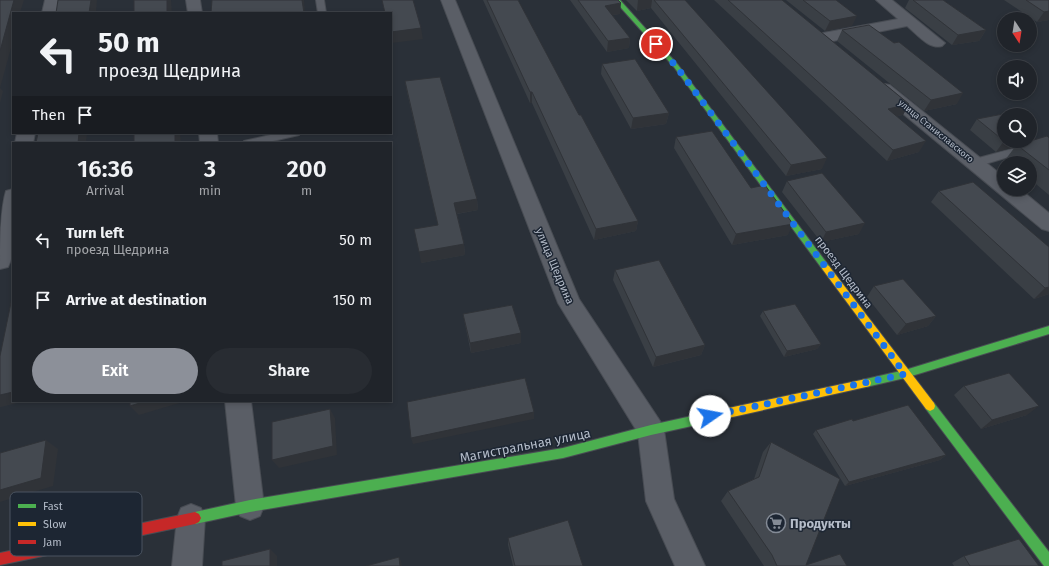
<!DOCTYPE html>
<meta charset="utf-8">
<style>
body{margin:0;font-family:"Fira Sans",sans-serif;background:#282c32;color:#f1f3f6;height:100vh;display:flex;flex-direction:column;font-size:15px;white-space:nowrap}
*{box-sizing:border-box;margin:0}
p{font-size:13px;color:#a2a4a8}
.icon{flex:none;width:22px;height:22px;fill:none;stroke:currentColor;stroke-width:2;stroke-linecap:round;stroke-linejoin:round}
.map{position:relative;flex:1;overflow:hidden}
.details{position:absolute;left:12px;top:142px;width:380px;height:260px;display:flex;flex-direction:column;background:#20242a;border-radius:0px;box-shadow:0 2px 6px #0003,0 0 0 1px #3d4147}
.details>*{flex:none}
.guide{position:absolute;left:12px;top:12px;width:380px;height:122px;border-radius:0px;box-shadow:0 2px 6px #0003,0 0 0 1px #3d4147;background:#20242a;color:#f1f3f6;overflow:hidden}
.needle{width:26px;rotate:168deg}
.buttons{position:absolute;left:997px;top:12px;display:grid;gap:8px}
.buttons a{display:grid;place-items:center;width:40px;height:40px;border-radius:50%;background:#20242a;box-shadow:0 2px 6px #0003,0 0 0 1px #3d4147;font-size:20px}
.pin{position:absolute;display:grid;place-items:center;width:34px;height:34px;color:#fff;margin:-17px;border:2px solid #fff;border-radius:50%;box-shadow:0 1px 4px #0007}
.me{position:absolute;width:44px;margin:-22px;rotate:78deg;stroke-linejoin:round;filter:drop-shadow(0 0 3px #0008)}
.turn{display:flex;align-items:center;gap:14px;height:84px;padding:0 20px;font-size:18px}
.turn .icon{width:52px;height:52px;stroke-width:2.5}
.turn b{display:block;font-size:28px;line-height:34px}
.then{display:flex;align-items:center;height:38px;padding:0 20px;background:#0003;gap:8px;font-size:15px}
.eta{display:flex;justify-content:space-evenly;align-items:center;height:68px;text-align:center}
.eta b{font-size:24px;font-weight:600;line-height:28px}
.button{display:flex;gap:8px;margin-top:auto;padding:8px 20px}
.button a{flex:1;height:46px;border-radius:24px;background:#8c9099;color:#fff;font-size:16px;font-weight:600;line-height:46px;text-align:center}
.button a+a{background:#282c32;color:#f1f3f6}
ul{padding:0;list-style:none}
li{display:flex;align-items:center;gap:12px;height:60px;padding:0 20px}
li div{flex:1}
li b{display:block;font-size:15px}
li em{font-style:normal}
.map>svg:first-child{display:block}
</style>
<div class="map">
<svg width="1049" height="566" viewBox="0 0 1049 566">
<rect width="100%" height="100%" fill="#2a3038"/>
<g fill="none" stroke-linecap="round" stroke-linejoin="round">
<defs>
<g id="lane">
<path d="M 316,0 L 324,0 L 326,13 L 318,13 Z"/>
<path d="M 279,133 L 300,133 L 299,135 L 264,143 L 243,143 L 244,141 Z"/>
<path d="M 1049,139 L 1049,145 L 975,167 L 971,166 L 970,163 L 971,160 Z"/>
</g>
<g id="street">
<path d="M 45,0 L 59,0 L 56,13 L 42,13 Z"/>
<path d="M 186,0 L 200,0 L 202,13 L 188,13 Z"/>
<path d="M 441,0 L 455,0 L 579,299 L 660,421 L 664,430 L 674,499 L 705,566 L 675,566 L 646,501 L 638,433 L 558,303 Z"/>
<path d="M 876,0 L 892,0 L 945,43 L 942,46 C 929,50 917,34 907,26 L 823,43 L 818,41 L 815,38 L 818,35 L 823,33 L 898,19 Z"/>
<path d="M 884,84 L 890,85 L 1004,177 L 1004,189 L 1020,189 L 1049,213 L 1049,231 L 1042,229 L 878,93 L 876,89 L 878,85 Z"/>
<path d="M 17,133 L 35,133 L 33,143 L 15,143 Z"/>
<path d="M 199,133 L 217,133 L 218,143 L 200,143 Z"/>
<path d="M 13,189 C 13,211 18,248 8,267 L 0,269 C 0,247 0,210 6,191 Z"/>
<path d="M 225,401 L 251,401 L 264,506 L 260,516 L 250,520 L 240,516 L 236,506 Z"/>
<path d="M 191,504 L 201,508 L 205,518 L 202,566 L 172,566 L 177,518 L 181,508 Z"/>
</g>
<g id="fast">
<path d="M 614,0 L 620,0 L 678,65 L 829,266 L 830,268 L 829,270 L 823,270 L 674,67 Z"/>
<path d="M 1049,326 L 1049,334 L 905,378 L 866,387 L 862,386 L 861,383 L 862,380 L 866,379 L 905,370 Z"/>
<path d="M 930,401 L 934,403 L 1049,552 L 1049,566 L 1044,566 L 926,409 L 925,406 L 926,403 Z"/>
<path d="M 719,410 L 723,412 L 724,415 L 723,418 L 719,420 L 651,435 L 563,458 L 250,512 L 195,524 L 191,522 L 189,518 L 191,514 L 195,512 L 250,500 L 563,448 L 651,425 Z"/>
</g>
<g id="slow">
<path d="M 826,265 L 829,266 L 934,403 L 935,406 L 934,409 L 930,411 L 926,409 L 823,270 L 822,268 Z"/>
<path d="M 866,379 L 870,380 L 871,383 L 870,386 L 866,387 L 719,420 L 715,418 L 714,415 L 715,412 L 719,410 Z"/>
</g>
<path id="jam" d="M 195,512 L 199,514 L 201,518 L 199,522 L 195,524 L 0,565 L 0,553 Z"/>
</defs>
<use href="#lane" stroke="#484c53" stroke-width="2"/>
<use href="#street" stroke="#484c53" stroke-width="2"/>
<use href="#fast" stroke="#484c53" stroke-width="2"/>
<use href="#slow" stroke="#484c53" stroke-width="2"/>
<use href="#jam" stroke="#484c53" stroke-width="2"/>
<use href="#lane" fill="#5a5e66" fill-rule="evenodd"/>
<use href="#street" fill="#5a5e66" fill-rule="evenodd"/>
<use href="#fast" fill="#4caf50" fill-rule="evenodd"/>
<use href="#slow" fill="#ffc107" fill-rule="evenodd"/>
<use href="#jam" fill="#c62828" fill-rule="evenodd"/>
</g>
<g fill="#3a3f45">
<path d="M 483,0 L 518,0 L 579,115 L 638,221 L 636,231 L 594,240 L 532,103 L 530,103 Z"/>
<path d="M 570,0 L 618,0 L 620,14 L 612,15 L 630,38 L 629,48 L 607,52 Z"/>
<path d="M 626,0 L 685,0 L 822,169 L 786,176 L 651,8 L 637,11 Z"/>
<path d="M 714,0 L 782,0 L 909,104 L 903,115 L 897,116 L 919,152 L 887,161 Z"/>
<path d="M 786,0 L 836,0 L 852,26 L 825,31 Z"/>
<path d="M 909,0 L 943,0 L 986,30 L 979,41 L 952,45 L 905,8 Z"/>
<path d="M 1004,0 L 1049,0 L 1049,20 L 1037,22 Z"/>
<path d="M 842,30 L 957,104 L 924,111 L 837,41 Z"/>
<path d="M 602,64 L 669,113 L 666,124 L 631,129 L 601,74 Z"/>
<path d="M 405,81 L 477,199 L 478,210 L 457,214 L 464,244 L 465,255 L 421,263 L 438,225 L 407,92 Z"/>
<path d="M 977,119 L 1028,142 L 1049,138 L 1049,195 L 1030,179 L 1030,163 L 1010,163 L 1005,160 L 1015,147 L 996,152 L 970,130 Z"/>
<path d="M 676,137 L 751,188 L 788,235 L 732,245 L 674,148 Z"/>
<path d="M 787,181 L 859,234 L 821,242 L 782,192 Z"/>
<path d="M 939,191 L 1049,247 L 1049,294 L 1034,299 L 931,202 Z"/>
<path d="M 615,270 L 705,345 L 701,355 L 653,367 L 613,280 Z"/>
<path d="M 874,286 L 936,316 L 928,326 L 897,335 L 867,297 Z"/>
<path d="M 763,311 L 821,344 L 817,349 L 784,357 L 760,316 Z"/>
<path d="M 463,314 L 521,333 L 521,343 L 471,353 L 465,324 Z"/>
<path d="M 964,386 L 1027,415 L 981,429 L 954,395 Z"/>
<path d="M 816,430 L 946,455 L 940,460 L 845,486 L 813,434 Z"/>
<path d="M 771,442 L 806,565 L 847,566 L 764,566 L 721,501 L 728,491 L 754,479 L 763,452 Z"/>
<path d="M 508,538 L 583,566 L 513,566 L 508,545 Z"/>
<path d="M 964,556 L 1039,566 L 954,566 L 952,563 Z"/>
</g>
<g fill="#303338">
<path d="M 14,0 L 24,0 L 20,13 L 13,13 L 13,41 L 0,88 L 3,91 L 0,103 L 0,51 Z"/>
<path d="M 91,0 L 97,0 L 96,13 L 89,13 Z"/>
<path d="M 167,0 L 171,0 L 172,13 L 167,13 Z"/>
<path d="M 302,0 L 304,0 L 305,13 L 304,13 Z"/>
<path d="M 638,0 L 652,0 L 651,8 L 637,11 Z"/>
<path d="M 621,3 L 620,14 L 604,16 L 605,6 Z"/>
<path d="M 1049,11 L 1049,20 L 1037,22 L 1044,12 Z"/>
<path d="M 857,16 L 852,26 L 825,31 L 830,21 Z"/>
<path d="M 421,28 L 423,39 L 391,43 L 391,32 Z"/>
<path d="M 986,30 L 979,41 L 952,45 L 958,35 Z"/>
<path d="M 630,38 L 629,48 L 607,52 L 608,41 Z"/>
<rect x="530" y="92" width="2" height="11"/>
<path d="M 963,93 L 957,104 L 924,111 L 931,100 Z"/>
<path d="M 909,104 L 903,115 L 882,119 L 888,109 Z"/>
<path d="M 669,113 L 666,124 L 631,129 L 633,118 Z"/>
<path d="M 79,133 L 87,133 L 86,143 L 78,143 Z"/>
<path d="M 175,133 L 180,133 L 181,143 L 175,143 Z"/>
<path d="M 1034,133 L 1030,138 L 1030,134 Z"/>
<path d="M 926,141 L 919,152 L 887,161 L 893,150 Z"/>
<path d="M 1004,141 L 1028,141 L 1026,144 L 1017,145 L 1015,147 L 996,152 Z"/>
<path d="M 827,158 L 822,169 L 786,176 L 791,165 Z"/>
<path d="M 477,199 L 478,210 L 455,214 L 454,203 Z"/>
<path d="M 638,221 L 636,231 L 594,240 L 596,229 Z"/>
<path d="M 865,223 L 859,234 L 821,242 L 826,232 Z"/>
<path d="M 793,224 L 788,235 L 732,245 L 736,234 Z"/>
<path d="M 464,244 L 465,255 L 421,263 L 419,252 Z"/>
<path d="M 1049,287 L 1049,294 L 1034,299 L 1045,288 Z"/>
<path d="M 936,316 L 928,326 L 897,335 L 906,324 Z"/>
<path d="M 521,333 L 521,343 L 471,353 L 470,343 Z"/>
<path d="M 821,344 L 817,349 L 784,357 L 787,351 Z"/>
<path d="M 705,345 L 701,355 L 653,367 L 656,357 Z"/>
<path d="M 13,392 L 13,401 L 25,401 L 1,407 L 0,407 L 0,395 Z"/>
<path d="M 146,401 L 186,401 L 139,415 L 130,406 Z"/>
<path d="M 1039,406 L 1027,415 L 981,429 L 992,420 Z"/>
<path d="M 330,409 L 335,418 L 337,455 L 279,468 L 272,460 Z"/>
<path d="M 534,412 L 534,419 L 413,444 L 411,438 Z"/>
<path d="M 46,440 L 58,449 L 53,486 L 0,502 L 0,490 Z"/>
<path d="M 946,455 L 940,460 L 845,486 L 849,482 Z"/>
<path d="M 270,549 L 277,556 L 277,566 L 270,566 Z"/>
<path d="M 399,557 L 401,561 L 402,566 L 400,566 Z"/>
</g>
<g fill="#444950" stroke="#303338">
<path d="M 0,0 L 14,0 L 0,51 Z"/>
<path d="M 58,0 L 91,0 L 89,13 L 56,13 Z"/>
<rect x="134" y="0" width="33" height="13"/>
<path d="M 212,0 L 302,0 L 304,13 L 211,13 Z"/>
<path d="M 382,0 L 413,0 L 421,28 L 391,32 L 391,13 L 385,13 Z"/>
<path d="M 487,0 L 518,0 L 579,115 L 581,115 L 638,221 L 596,229 L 532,92 L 530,92 Z"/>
<path d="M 578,0 L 618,0 L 621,3 L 605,6 L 630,38 L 608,41 Z"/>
<path d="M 654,0 L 685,0 L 827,158 L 791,165 Z"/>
<path d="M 728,0 L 782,0 L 909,104 L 888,109 L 926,141 L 893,150 Z"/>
<path d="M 803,0 L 836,0 L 857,16 L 830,21 Z"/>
<path d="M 913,0 L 943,0 L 986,30 L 958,35 Z"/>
<path d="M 1026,0 L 1049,0 L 1049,11 L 1044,12 Z"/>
<path d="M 869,25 L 894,43 L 899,42 L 963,93 L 931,100 L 842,30 Z"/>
<path d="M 635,59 L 669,113 L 633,118 L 602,64 Z"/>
<path d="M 440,77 L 477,199 L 454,203 L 464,244 L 419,252 L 414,229 L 438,225 L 405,81 Z"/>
<path d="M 1008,113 L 1011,115 L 1004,115 L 1004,141 L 977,119 Z"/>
<path d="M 1030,129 L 1034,133 L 1030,134 Z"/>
<path d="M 712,131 L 751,188 L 765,185 L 793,224 L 736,234 L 676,137 Z"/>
<path d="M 38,133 L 79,133 L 78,143 L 36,143 Z"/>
<rect x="134" y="133" width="41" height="10"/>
<path d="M 1047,136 L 1049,138 L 1049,170 L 1017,145 Z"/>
<path d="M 822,173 L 865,223 L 826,232 L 787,181 Z"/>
<path d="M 973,182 L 1049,247 L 1049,287 L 1045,288 L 939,191 Z"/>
<path d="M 659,260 L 705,345 L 656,357 L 615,270 Z"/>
<path d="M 903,279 L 936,316 L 906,324 L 874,286 Z"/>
<path d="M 13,293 L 13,392 L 0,395 L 0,356 Z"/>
<path d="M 795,304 L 821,344 L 787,351 L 763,311 Z"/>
<path d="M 512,305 L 521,333 L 470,343 L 463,314 Z"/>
<path d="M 1009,373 L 1039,406 L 992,420 L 964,386 Z"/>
<path d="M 525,378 L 534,412 L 411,438 L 407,402 Z"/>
<path d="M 130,401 L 146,401 L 130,406 Z"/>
<path d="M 908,405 L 946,455 L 849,482 L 816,430 L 852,419 L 853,421 Z"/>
<path d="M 330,409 L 333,446 L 272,460 L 272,422 Z"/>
<path d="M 46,440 L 41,478 L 0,490 L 0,453 Z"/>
<path d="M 771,442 L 840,479 L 806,565 L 840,554 L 847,566 L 777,566 L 772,555 L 728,491 L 759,477 Z"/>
<path d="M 568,520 L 583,566 L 515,566 L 508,538 Z"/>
<path d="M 1019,539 L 1039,566 L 970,566 L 964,556 Z"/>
<path d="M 270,549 L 270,566 L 222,566 L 222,561 Z"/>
<path d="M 399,557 L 400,566 L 366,566 Z"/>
</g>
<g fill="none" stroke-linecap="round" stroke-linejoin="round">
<path stroke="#1a73e8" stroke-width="7" stroke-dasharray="0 12.6" d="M 656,44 L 676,66 L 905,374 L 710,416"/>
</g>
<defs>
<symbol id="supermarket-ring" viewBox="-11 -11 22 22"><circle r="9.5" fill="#1d2633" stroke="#848b96" stroke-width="1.5"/><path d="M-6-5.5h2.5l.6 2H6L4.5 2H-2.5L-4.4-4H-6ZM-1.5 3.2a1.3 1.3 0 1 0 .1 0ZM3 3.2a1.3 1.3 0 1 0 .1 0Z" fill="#848b96"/></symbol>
</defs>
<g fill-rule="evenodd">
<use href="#supermarket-ring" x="765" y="512" width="22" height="22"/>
</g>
<g text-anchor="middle" stroke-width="3" stroke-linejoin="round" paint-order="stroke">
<g font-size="9" fill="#b4bcc9" stroke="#1d2633">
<text transform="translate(936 131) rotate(39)" y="3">улица Станиславского</text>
</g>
<g font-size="11" fill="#b4bcc9" stroke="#1d2633">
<text transform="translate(555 266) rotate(67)" y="4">улица Щедрина</text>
<text transform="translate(844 272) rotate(53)" y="4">проезд Щедрина</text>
</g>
<g font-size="13" fill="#b4bcc9" stroke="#1d2633">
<text transform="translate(525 445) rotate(-11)" y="5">Магистральная улица</text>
</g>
<g font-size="13" font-weight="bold" fill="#b4bcc9" stroke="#1d2633" text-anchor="start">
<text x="790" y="528">Продукты</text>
</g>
</g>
<rect x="10" y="492" width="132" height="64" rx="6" fill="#1d2633" stroke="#4a5360" stroke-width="1"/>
<rect x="18" y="504" width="18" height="4" fill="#4caf50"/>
<rect x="18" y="522" width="18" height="4" fill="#ffc107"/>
<rect x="18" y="540" width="18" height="4" fill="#c62828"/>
<g font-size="11" fill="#b4bcc9">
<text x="43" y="510">Fast</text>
<text x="43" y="528">Slow</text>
<text x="43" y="546">Jam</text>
</g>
</svg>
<div class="buttons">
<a><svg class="needle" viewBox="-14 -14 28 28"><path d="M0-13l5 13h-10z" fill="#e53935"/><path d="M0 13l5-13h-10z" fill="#a2a4a8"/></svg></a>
<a><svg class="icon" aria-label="sound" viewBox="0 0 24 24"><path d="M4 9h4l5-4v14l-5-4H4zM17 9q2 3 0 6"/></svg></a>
<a><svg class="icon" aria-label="search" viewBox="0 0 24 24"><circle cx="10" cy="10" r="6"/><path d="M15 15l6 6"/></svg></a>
<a><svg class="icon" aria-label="layers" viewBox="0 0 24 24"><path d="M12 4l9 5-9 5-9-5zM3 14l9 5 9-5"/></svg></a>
</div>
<div class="pin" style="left:656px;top:44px;background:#d93025"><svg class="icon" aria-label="arrive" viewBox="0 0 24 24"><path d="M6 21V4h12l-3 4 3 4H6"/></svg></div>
<svg class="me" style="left:710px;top:416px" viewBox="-20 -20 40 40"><circle r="19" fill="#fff"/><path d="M0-13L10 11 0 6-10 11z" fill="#1a73e8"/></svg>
<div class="guide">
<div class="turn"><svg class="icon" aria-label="left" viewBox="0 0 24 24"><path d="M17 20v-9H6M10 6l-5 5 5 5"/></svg><div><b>50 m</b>проезд Щедрина</div></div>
<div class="then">Then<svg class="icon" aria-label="arrive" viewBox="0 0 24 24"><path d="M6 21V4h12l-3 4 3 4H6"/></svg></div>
</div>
<section class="details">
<div class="eta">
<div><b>16:36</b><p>Arrival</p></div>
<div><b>3</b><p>min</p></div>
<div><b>200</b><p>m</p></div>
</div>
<ul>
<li><svg class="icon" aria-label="left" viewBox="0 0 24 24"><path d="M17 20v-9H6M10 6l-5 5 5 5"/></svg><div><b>Turn left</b><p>проезд Щедрина</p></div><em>50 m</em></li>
<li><svg class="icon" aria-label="arrive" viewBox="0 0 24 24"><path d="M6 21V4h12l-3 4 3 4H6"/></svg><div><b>Arrive at destination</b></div><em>150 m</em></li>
</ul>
<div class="button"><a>Exit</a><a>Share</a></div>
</section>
</div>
